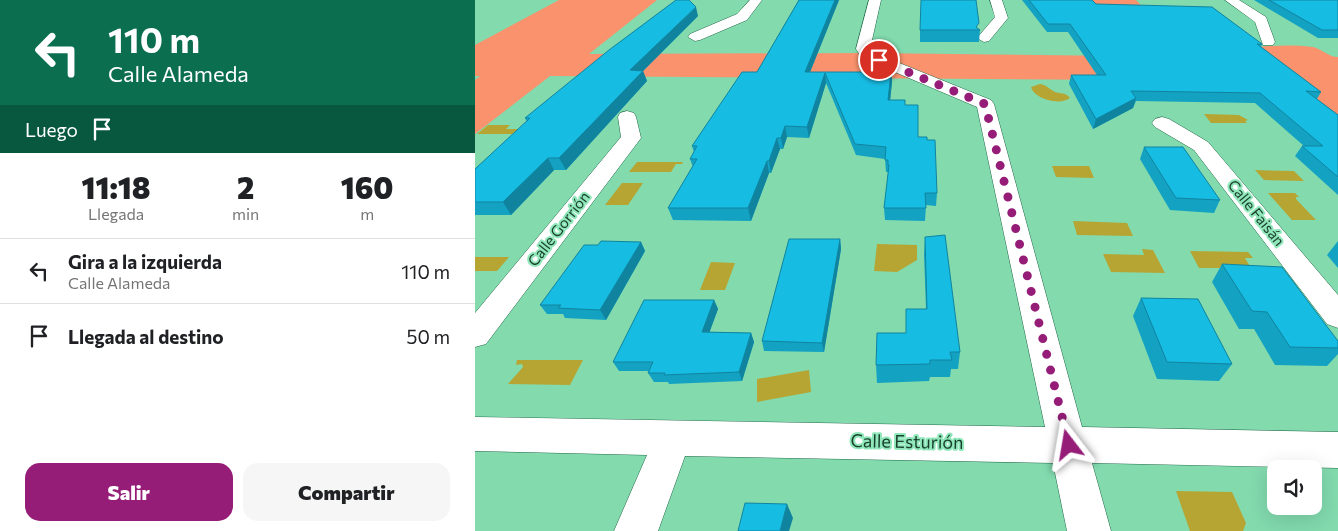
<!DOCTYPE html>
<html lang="es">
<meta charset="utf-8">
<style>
body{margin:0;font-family:Commissioner,sans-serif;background:#f6f6f6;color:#202124;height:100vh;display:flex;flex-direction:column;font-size:19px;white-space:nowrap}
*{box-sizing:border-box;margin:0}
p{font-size:16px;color:#757577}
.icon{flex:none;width:28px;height:28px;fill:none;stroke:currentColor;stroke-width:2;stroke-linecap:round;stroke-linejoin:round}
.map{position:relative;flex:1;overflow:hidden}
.panel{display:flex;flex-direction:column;background:#fff;width:475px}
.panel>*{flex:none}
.hud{background:#0b6e4f;color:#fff;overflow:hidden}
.controls{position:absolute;left:792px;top:460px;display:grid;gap:10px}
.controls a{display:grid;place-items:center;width:55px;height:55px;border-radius:10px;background:#fff;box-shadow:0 5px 20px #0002;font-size:25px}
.pin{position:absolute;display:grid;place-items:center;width:42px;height:42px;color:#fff;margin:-21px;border:2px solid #fff;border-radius:50%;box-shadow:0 1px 5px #0007}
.me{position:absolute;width:55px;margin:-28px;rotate:346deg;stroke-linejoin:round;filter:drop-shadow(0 0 4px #0008)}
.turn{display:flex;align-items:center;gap:18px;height:105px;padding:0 25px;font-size:22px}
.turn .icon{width:65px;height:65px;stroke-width:2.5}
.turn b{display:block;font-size:35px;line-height:42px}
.then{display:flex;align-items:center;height:48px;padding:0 25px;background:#0003;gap:10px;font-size:19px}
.eta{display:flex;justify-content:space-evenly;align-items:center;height:85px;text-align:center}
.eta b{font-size:30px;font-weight:800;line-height:35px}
.cta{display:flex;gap:10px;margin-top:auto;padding:10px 25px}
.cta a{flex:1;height:58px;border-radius:15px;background:#951d78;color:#fff;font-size:20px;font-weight:800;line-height:58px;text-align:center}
.cta a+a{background:#f6f6f6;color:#202124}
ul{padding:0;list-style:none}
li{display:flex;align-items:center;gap:15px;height:65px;padding:0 25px;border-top:1px solid #e0e0e0}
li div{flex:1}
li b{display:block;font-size:19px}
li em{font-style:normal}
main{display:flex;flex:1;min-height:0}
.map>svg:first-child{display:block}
</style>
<main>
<section class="panel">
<div class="hud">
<div class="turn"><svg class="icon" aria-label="left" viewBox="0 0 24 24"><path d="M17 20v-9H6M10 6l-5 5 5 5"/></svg><div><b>110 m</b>Calle Alameda</div></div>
<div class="then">Luego<svg class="icon" aria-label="arrive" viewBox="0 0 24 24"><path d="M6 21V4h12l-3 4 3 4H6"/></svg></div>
</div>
<div class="eta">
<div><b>11:18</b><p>Llegada</p></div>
<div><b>2</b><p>min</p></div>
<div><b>160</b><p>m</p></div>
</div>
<ul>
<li><svg class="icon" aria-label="left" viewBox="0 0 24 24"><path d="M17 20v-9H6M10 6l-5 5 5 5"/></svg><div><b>Gira a la izquierda</b><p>Calle Alameda</p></div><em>110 m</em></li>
<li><svg class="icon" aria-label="arrive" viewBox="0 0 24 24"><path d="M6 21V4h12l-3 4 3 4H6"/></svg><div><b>Llegada al destino</b></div><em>50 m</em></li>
</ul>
<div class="cta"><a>Salir</a><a>Compartir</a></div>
</section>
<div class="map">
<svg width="863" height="531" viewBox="0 0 863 531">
<rect width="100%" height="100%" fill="#82daad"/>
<path fill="#fa926d" d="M 84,0 L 182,0 L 114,54 L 391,53 L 650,56 L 610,0 L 661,0 L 717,57 C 758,50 797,42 838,47 C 847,49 853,57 863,57 L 863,125 L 807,81 L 75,76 L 0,134 L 0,80 L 5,76 L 0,76 L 0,45 Z"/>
<g fill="#b7a533">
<path d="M 565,84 C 572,85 574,89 580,92 C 586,94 590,92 595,98 C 585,106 559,99 556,87 Z"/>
<path d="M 729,114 L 764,115 L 773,120 L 770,121 L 772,123 L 736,123 Z"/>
<path d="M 13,125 L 35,125 L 31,129 L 43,129 L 37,134 L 2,134 Z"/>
<path d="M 162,162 L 208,162 L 207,164 L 201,164 L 196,172 L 154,172 Z"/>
<path d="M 577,166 L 614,166 L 619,178 L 581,177 Z"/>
<path d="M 780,170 L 819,171 L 829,181 L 789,180 Z"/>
<path d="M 147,183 L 168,183 L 153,205 L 130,205 Z"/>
<path d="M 793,193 L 820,193 L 824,197 L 821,197 L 821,199 L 841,220 L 817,220 Z"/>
<path d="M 598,221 L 652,223 L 658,236 L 602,235 Z"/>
<path d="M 402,244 L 442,245 L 442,260 L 422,272 L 399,271 Z"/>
<path d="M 667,249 L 678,250 L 690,273 L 636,272 L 628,254 L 669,255 Z"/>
<path d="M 715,251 L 773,252 L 778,258 L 770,258 L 776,268 L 724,268 Z"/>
<path d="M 0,257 L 34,257 L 22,271 L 0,271 Z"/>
<path d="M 236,262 L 260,263 L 250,290 L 225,290 Z"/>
<path d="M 42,360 L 108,360 L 95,385 L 33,384 L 48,367 L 47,364 L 41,365 Z"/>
<path d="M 334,370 L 336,392 L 282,402 L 282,379 Z"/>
<path d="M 701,491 L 757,492 L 771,523 L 768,531 L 715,531 Z"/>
</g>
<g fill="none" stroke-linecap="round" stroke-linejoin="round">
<defs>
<g id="minor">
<path d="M 275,0 L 287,0 L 272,20 L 225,40 L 220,41 L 213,37 L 215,34 L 262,14 Z"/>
<path d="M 394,0 L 406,0 L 395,49 L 397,52 L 516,100 L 519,104 L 607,427 L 863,432 L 863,468 L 617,463 L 636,531 L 592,531 L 578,463 L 210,456 L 183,531 L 139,531 L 172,455 L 0,451 L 0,417 L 570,427 L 502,107 L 387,58 L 381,49 Z"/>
<path d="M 515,0 L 527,0 L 533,18 L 514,41 L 509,42 L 502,38 L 520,17 Z"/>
<path d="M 750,0 L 764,0 L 791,17 L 800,42 L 798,45 L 788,45 L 780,22 Z"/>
<path d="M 152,111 L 159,113 L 161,117 L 166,138 L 11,344 L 0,347 L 0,313 L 146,137 L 143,117 L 145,113 Z"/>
<path d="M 687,117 L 694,119 L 733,142 L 863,295 L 863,328 L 852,324 L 719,150 L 680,127 L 677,123 L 680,119 Z"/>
</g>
</defs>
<use href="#minor" stroke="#236849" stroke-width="1"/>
<use href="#minor" fill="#fff" fill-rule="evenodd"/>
</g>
<g fill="#14a2c3">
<path d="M 324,0 L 364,0 L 335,72 L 416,72 L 417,82 L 415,100 L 430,105 L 443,137 L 452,140 L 462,193 L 461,206 L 451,205 L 450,221 L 410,220 L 409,208 L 413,176 L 413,172 L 411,172 L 410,159 L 381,155 L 351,83 L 334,138 L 312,137 L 308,149 L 305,149 L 296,173 L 294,173 L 276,221 L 198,220 L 193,208 L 218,167 L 215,159 L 219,152 L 217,146 L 282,72 Z"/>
<path d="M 547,0 L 617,0 L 621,4 L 787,44 L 786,47 L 846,92 L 842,99 L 863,115 L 863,195 L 820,156 L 827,146 L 829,146 L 780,103 L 661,101 L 658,108 L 618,129 L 594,84 L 596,75 L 622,75 L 593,32 L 572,32 Z"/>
<path d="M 779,0 L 863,0 L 863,38 L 843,38 Z"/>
<path d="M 223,16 L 168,71 L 172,81 L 91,170 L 79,170 L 36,215 L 0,215 L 0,169 L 52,122 L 50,118 Z"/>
<path d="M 503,29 L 505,30 L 504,42 L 445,42 L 445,30 Z"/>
<path d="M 669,147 L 745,200 L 739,213 L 695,210 L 665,159 Z"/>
<path d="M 450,237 L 485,352 L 483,369 L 476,369 L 475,377 L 455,377 L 454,381 L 402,383 L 401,365 L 431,333 L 451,309 L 449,254 Z"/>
<path d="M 365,239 L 366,249 L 349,352 L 289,351 L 287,341 Z"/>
<path d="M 863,241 L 863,268 L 852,255 Z"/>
<path d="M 166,242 L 170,251 L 131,320 L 90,318 L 88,314 L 72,314 L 65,305 L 123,245 Z"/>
<path d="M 747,264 L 863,341 L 863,354 L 852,366 L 800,365 L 779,329 L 764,329 L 737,282 Z"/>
<path d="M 666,298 L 757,364 L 744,381 L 682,379 L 658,316 Z"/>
<path d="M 239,300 L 243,309 L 234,332 L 276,333 L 279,342 L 267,381 L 194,384 L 193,382 L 179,382 L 173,373 L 174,371 L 144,371 L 138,362 Z"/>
</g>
<g fill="#10849f">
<path d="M 360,0 L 364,0 L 331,82 L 330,72 Z"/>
<path d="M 221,7 L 223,16 L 168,71 L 172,81 L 91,170 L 84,158 L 155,70 Z"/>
<path d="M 416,72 L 417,82 L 414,111 L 413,100 Z"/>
<path d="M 350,73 L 351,83 L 334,138 L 332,127 Z"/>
<path d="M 661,98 L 658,108 L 618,129 L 621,119 Z"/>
<path d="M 310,126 L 312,137 L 308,149 L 306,138 Z"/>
<path d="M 302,138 L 305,149 L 296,173 L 294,161 Z"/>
<path d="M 73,158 L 79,170 L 36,215 L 28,202 Z"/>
<path d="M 292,161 L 294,173 L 276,221 L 273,208 Z"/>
<path d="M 365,239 L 366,249 L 349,352 L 347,343 Z"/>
<path d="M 166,242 L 170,251 L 131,320 L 125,310 Z"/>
<path d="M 239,300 L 243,309 L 231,342 L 227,332 Z"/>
<path d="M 276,333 L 279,342 L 267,381 L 264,372 Z"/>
<path d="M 312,504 L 318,518 L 314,531 L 305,531 Z"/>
</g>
<g fill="#17bce3" stroke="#10849f">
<path d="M 201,0 L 214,0 L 221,7 L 155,70 L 168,71 L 84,158 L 73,158 L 28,202 L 0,202 L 0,169 L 55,118 L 50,118 L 134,50 Z"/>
<path d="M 324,0 L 360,0 L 330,72 L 416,72 L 413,100 L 430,100 L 430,105 L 443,105 L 443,137 L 452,137 L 452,140 L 460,140 L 462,193 L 450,193 L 451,208 L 409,208 L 414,165 L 413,165 L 413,160 L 410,160 L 411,147 L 380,144 L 350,73 L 332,127 L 310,126 L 306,138 L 302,138 L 294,161 L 292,161 L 273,208 L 193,208 L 222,159 L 215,159 L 222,146 L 217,146 L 267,72 L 282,72 Z"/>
<path d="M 446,0 L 501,0 L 504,23 L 501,27 L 505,30 L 445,30 Z"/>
<path d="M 554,0 L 617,0 L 621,4 L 737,7 L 787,44 L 782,44 L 846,92 L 831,91 L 863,115 L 863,177 L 827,146 L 848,146 L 785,93 L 656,91 L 661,98 L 621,119 L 596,75 L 631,75 L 595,24 L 573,24 Z"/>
<path d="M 794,0 L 863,0 L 863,30 L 847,30 Z"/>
<path d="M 669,147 L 708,147 L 745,200 L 701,198 Z"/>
<path d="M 470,235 L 485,352 L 475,352 L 477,360 L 455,360 L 455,364 L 401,365 L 402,333 L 431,333 L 431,309 L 452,309 L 450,237 Z"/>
<path d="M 314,239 L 365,239 L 347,343 L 287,341 Z"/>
<path d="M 126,241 L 166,242 L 125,310 L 83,308 L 86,305 L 65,305 L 109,245 L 123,245 Z"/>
<path d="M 747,264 L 807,267 L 863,341 L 863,348 L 815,347 L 792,312 L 777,311 Z"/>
<path d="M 666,298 L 723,299 L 757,364 L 692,362 Z"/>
<path d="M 169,300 L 239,300 L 227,332 L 276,333 L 264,372 L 189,375 L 190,373 L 173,373 L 178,362 L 138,362 Z"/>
<path d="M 270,503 L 312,504 L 305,531 L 263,531 Z"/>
</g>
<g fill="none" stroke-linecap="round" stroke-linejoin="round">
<path stroke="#951d78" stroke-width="9" stroke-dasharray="0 16.2" d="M 404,60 L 510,104 L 594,445"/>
</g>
<g text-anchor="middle" stroke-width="4" stroke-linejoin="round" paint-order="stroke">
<g font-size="15" fill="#193e2c" stroke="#8fe7ba">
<text transform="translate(781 213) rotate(51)" y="5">Calle Faisán</text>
<text transform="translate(84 229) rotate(-52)" y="5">Calle Gorrión</text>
</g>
<g font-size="18" fill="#193e2c" stroke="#8fe7ba">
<text transform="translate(432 442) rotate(1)" y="6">Calle Esturión</text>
</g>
</g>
</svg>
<div class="controls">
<a><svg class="icon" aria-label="sound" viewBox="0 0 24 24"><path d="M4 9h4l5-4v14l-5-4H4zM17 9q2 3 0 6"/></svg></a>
</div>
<div class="pin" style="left:404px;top:60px;background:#d93025"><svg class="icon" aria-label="arrive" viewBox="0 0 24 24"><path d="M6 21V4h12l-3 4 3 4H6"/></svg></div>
<svg class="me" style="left:594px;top:445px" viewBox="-20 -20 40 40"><path d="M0-17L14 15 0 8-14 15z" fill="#951d78" stroke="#fff" stroke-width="4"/></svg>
</div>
</main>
